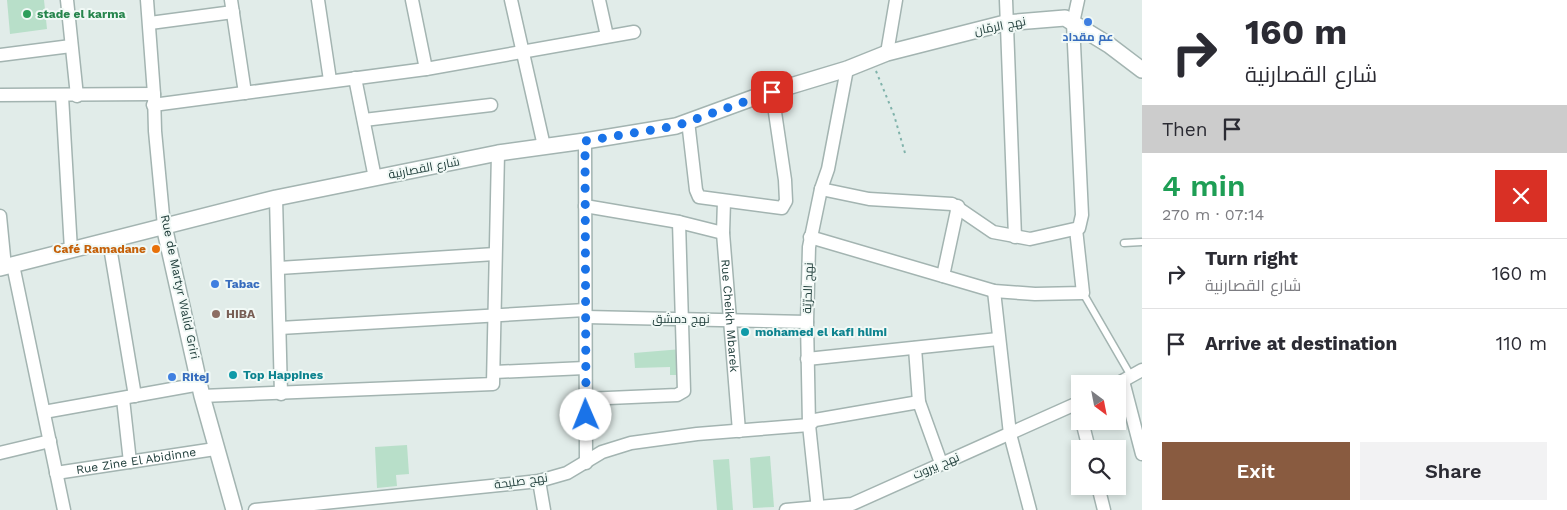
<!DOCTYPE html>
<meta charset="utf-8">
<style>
body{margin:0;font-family:"Work Sans",Cairo,sans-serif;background:#f2f2f3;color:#2b2b33;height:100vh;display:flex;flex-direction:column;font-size:19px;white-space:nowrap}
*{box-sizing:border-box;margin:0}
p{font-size:16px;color:#7c7c81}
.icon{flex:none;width:28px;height:28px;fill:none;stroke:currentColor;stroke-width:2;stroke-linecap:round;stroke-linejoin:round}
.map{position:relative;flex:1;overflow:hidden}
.side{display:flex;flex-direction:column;background:#fff;width:425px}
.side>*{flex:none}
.top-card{background:#fff;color:#2b2b33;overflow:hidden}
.needle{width:32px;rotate:148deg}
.controls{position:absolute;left:1071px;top:375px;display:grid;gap:10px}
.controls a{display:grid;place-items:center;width:55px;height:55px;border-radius:0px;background:#fff;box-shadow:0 2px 8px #0003;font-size:25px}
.pin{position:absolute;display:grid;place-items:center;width:42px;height:42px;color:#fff;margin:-21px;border-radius:10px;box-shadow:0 2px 8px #0006}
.me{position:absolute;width:55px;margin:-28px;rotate:359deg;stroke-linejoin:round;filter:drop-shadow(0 0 4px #0008)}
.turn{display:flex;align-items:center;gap:18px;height:105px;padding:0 20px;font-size:22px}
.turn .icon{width:65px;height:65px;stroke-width:2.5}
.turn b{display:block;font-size:35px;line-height:42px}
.then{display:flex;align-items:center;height:48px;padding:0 20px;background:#0003;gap:10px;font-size:19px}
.round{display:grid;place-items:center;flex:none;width:52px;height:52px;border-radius:0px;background:#f2f2f3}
.summary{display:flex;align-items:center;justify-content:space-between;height:85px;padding:0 20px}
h1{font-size:30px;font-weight:600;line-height:38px;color:#1e9e55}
.button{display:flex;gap:10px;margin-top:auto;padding:10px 20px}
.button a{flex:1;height:58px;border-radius:0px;background:#895b40;color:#fff;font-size:20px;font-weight:600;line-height:58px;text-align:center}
.button a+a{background:#f2f2f3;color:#2b2b33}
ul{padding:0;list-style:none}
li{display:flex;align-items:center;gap:15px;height:70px;padding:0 20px;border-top:1px solid #e1e1e2}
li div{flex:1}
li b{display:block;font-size:19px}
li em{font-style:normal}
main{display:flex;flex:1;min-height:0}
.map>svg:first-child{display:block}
</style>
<main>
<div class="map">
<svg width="1142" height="510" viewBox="0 0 1142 510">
<rect width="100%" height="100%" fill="#e1ece9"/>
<g fill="#b8dfc9">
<path d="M 7,0 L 44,0 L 47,29 L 10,34 Z"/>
<path d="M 682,349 L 683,375 L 670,375 L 670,367 L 635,368 L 634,353 Z"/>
<path d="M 407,445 L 409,474 L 396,475 L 397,486 L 377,488 L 375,447 Z"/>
<path d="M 770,456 L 774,507 L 753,508 L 750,458 Z"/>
<path d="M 729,459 L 733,510 L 717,510 L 713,460 Z"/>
</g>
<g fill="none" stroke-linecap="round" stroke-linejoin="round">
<defs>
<g id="service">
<path d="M 1124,243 L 1142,242"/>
<path d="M 1083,293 L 1131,376"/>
</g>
<g id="minor">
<path d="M 67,0 L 77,96"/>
<path d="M 147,0 L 154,94 L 155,131 L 164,226"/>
<path d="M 231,0 L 245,93"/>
<path d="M 318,0 L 330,80"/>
<path d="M 412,0 L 426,69"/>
<path d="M 511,0 L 544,146"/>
<path d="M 599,0 L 607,36"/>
<path d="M 1006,0 L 1015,237"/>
<path d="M 150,23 L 233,12"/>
<path d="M 887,53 L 896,0"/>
<path d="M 0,55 L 71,46"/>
<path d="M 355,78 L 375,178"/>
<path d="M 0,95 L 154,94"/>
<path d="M 62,96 L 71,250"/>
<path d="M 153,105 L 426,69 L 634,32"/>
<path d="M 364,120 L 491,105"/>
<path d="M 688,121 L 696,190 L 699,197 L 782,208 L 786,201 L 785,180 L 772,92"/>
<path d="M 585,141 L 586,463"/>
<path d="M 821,189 L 869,199 L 952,204 L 993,232 L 1030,239 L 1079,228 L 1082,215 L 1073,23 L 1078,0"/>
<path d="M 276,198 L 281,394"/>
<path id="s1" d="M 724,201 L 723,233 L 739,431"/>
<path d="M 585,206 L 679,222 L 723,233"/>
<path d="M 0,216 L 5,267"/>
<path d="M 810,237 L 994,291 L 1035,294 L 1083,293 L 1076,229"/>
<path d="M 109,241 L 135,396"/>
<path d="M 13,265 L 64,510"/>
<path d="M 279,268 L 495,254"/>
<path d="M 943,276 L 958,206"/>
<path d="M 994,291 L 1010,434 L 1030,510"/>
<path d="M 586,317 L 807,322"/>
<path d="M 280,328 L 585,310"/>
<path d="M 915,348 L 919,402 L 941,463"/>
<path d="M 807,359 L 998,339"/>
<path d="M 494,372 L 585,368"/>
<path d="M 1123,381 L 1142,454"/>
<path d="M 1117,384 L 1142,370"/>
<path d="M 202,396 L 493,384 L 498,153"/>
<path d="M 123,399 L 130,462"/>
<path d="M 585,399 L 677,395 L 684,391 L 679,222"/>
<path d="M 44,412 L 200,384"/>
<path d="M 1082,421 L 1089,449"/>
<path d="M 0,453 L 50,441"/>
<path id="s2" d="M 56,473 L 215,449"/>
<path d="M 539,481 L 544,510"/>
<path d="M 1098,486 L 1104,510"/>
<path d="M 255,510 L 539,481 L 567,473 L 602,452 L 631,443 L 697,434 L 809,425 L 815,420 L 919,402"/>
<path d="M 786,510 L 852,504 L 1080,402"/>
<path d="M 818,510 L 809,425 L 807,322 L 809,247 L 821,189 L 828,169 L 847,69"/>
</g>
<g id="tertiary">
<path d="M 164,226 L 202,396 L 234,510"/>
<path d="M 0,268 L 276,198 L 498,153 L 585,141 L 676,126 L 761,95 L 847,69 L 887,53 L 1005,23 L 1065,18 L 1109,45 L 1142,70"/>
</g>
</defs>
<use href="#service" stroke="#a3b4b1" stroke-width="9"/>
<use href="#minor" stroke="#a3b4b1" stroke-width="15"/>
<use href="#tertiary" stroke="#a3b4b1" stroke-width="18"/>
<path stroke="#7fb2aa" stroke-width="2" stroke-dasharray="2.5 4" stroke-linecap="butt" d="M 876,71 L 894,115 L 905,153"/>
<use href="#service" stroke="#fff" stroke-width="6"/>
<use href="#minor" stroke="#fff" stroke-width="12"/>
<use href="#tertiary" stroke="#fff" stroke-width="15"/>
</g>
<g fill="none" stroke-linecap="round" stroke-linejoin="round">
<path stroke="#1a73e8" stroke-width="9" stroke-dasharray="0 16.2" d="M 586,415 L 585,141 L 676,126 L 772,92"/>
</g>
<circle fill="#2e9e5b" stroke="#f1f9f6" stroke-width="2" cx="27" cy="14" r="5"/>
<g fill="#3f7fe0" stroke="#f1f9f6" stroke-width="2">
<circle cx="1088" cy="22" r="5"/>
<circle cx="215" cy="284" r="5"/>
<circle cx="172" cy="377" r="5"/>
</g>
<circle fill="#e8710a" stroke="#f1f9f6" stroke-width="2" cx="156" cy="249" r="5"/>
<circle fill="#8d6e63" stroke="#f1f9f6" stroke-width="2" cx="216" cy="314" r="5"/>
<g fill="#0f9aa8" stroke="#f1f9f6" stroke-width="2">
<circle cx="745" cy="332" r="5"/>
<circle cx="233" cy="375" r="5"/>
</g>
<g text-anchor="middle" stroke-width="4" stroke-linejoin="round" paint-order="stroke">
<g font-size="12" font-weight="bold" fill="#27864d" stroke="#f1f9f6" text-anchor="start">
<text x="37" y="18">stade el karma</text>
</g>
<g font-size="12" fill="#203e3b" stroke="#f1f9f6">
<text transform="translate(1000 26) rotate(-11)" y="4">نهج الرمّان</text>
<text transform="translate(424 168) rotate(-11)" y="4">شارع القصارنية</text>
<text transform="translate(180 287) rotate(78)" y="4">Rue de Martyr Walid Griri</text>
<text transform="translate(808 288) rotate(-88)" y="4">نهج الحرّيّة</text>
<text dy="4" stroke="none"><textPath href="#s1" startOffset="115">Rue Cheikh Mbarek</textPath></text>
<text x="681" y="323">نهج دمشق</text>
<text dy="4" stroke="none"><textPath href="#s2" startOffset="81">Rue Zine El Abidinne</textPath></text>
<text transform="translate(936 466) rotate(-23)" y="4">نهج بيروت</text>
<text transform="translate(521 481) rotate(-8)" y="4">نهج صليحة</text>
</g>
<g font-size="12" font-weight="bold" fill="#366cbe" stroke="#f1f9f6" text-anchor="start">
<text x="1088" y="41" text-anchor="middle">عم مقداد</text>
<text x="225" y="288">Tabac</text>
<text x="182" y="381">Ritej</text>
</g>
<g font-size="12" font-weight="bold" fill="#c56008" stroke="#f1f9f6" text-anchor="end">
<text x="146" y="253">Café Ramadane</text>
</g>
<g font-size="12" font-weight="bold" fill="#785e54" stroke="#f1f9f6" text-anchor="start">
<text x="226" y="318">HIBA</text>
</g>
<g font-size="12" font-weight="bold" fill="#0d838f" stroke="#f1f9f6" text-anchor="start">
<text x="755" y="336">mohamed el kafi hlimi</text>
<text x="243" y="379">Top Happines</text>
</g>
</g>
</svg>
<div class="controls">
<a><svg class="needle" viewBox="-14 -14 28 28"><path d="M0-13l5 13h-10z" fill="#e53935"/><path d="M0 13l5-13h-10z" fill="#7c7c81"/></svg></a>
<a><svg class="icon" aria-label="search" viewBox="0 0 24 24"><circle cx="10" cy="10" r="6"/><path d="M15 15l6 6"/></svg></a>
</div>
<div class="pin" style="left:772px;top:92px;background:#d93025"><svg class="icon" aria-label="arrive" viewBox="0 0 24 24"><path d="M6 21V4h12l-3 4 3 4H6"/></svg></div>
<svg class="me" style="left:586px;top:415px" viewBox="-20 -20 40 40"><circle r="19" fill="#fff"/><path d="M0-13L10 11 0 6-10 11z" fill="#1a73e8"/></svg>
</div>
<section class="side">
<div class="top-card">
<div class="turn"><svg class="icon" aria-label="right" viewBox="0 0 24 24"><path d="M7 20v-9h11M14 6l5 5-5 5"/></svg><div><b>160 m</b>شارع القصارنية</div></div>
<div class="then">Then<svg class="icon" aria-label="arrive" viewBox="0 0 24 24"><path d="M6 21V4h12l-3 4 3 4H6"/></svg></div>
</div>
<div class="summary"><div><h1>4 min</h1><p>270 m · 07:14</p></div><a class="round" style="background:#d93025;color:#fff"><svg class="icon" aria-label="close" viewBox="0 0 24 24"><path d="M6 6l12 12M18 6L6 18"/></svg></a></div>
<ul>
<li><svg class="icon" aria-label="right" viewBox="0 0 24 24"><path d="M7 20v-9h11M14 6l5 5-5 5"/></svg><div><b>Turn right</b><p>شارع القصارنية</p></div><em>160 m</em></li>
<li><svg class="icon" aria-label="arrive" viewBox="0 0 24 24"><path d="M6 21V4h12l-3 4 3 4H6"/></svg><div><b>Arrive at destination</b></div><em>110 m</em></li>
</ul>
<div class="button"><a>Exit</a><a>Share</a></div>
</section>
</main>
